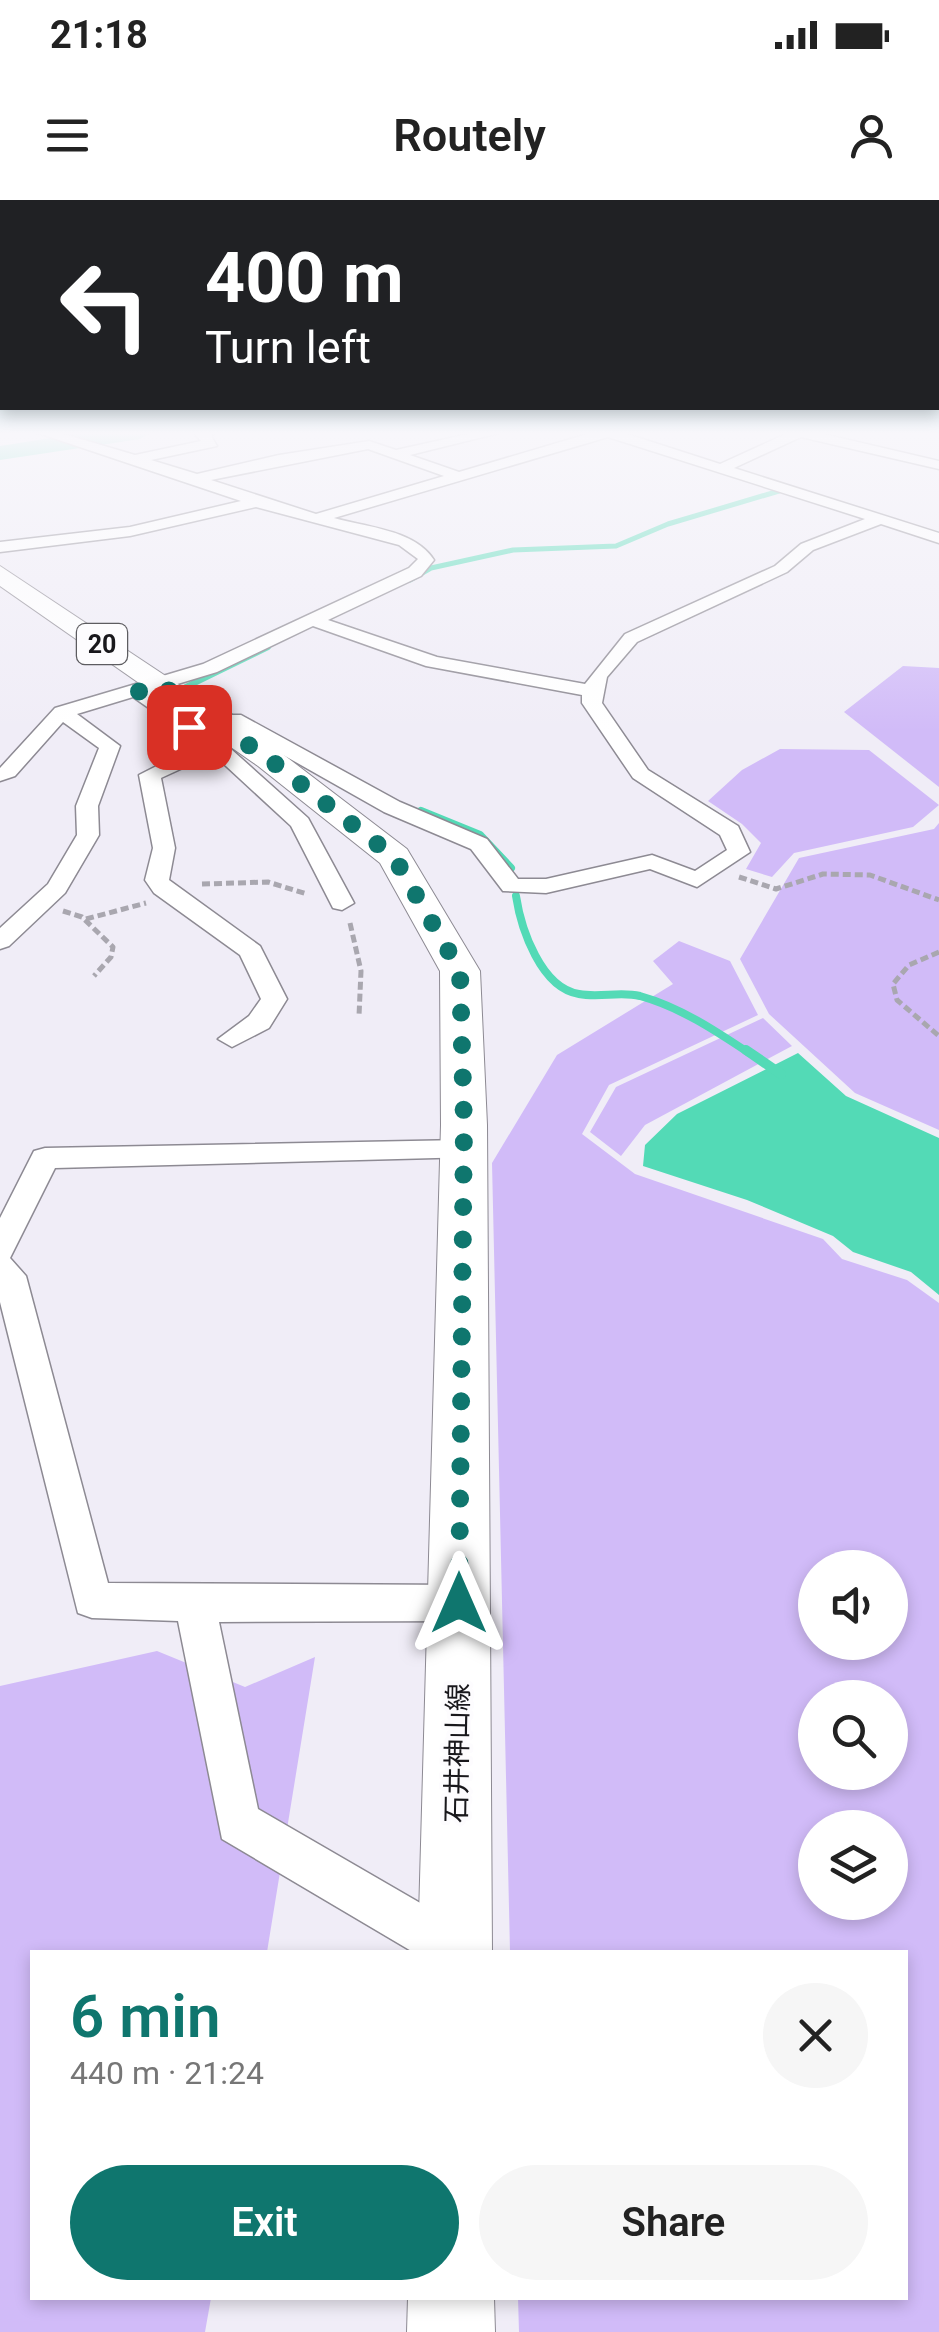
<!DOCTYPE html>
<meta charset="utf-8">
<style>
body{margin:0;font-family:Roboto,"Noto Sans JP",sans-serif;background:#f6f6f6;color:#222;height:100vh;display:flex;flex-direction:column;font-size:38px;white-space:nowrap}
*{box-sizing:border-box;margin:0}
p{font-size:32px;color:#767676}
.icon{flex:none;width:55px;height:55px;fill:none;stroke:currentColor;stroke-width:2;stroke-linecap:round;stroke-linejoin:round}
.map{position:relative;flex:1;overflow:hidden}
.side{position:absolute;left:30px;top:1750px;width:878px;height:350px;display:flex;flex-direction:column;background:#fff;border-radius:0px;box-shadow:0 5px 15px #0003}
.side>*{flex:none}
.guide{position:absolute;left:0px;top:0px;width:940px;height:210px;box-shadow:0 5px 15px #0003;background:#202124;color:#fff;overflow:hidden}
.buttons{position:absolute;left:798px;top:1350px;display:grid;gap:20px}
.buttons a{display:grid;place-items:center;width:110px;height:110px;border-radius:50%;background:#fff;box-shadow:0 5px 15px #0003;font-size:50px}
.pin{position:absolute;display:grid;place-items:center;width:85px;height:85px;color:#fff;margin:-42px;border-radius:20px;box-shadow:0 5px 15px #0006}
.me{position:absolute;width:110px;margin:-55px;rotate:0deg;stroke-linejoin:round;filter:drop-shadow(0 0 8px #0008)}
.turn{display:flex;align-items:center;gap:35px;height:210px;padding:0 40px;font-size:45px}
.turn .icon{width:130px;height:130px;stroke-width:2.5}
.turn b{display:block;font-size:70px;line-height:85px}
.round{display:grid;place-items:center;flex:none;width:105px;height:105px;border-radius:52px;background:#f6f6f6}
.head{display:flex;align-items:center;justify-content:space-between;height:170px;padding:0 40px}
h1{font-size:60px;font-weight:600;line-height:75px;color:#0f766e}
.button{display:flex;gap:20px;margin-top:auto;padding:20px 40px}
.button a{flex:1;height:115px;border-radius:60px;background:#0f766e;color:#fff;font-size:40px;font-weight:600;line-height:115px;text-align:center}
.button a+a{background:#f6f6f6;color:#222}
.status{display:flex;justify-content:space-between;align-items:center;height:70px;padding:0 50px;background:#fff;direction:ltr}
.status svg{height:28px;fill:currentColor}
header{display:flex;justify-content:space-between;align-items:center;height:130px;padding:0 40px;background:#fff;font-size:45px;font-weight:600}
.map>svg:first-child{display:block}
</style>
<div class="status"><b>21:18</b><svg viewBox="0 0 49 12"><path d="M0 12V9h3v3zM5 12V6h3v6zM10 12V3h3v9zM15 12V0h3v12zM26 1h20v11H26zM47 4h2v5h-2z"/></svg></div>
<header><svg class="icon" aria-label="menu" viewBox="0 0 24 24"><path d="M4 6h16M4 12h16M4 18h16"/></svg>Routely<svg class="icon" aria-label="person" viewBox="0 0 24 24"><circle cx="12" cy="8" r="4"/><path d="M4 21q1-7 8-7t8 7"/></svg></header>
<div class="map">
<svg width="939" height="2132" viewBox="0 0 939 2132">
<rect width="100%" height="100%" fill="#f0edf7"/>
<g fill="#d1bbf8" fill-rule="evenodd">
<path d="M 903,466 L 939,468 L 939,587 L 844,512 Z"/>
<path d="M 780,549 L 869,550 L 939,605 L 913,627 L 794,653 L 772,677 L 746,669 L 761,643 L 742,624 L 708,601 L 742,570 Z"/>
<path d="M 939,623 L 939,930 L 855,893 L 769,814 L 740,759 L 799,658 L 934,629 Z"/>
<path d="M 679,741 L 730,761 L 758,815 L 609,885 L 582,934 L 635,974 L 823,1039 L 842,1059 L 907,1080 L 939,1103 L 939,2132 L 519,2132 L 518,2098 L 905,2098 L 905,1752 L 510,1752 L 492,963 L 557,855 L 673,784 L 653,761 ZM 815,1368 L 890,1368 L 890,1442 L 815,1442 ZM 815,1498 L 890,1498 L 890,1572 L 815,1572 ZM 815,1628 L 890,1628 L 890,1702 L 815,1702 Z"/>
<path d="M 763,818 L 792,846 L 645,925 L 621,956 L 590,932 L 616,887 Z"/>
<path d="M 157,1451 L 245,1487 L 315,1457 L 267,1752 L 32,1752 L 32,2098 L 211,2098 L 205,2132 L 0,2132 L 0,1486 Z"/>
</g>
<path fill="#53dab6" d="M 798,853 L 846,896 L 939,938 L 939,1095 L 911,1072 L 853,1052 L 833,1036 L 747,1000 L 643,966 L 645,945 L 677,914 Z"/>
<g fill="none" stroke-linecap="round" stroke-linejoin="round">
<path stroke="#53dab6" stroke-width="5" d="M 410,380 L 431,368 L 513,350 L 616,346 L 668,324 L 779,291"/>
<path stroke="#53dab6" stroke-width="6" d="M 230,515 L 186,487 L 268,447"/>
<g stroke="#53dab6" stroke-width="8">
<path d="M 421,611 L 480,635 L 511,668"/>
<path d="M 516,696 C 521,729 541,788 579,794 C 600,798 620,791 640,796 C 680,807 716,831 749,853"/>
</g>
<path stroke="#53dab6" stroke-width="10" d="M 746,850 L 781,874"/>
<path fill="#53dab6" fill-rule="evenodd" d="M 90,232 L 152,232 L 140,239 L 0,260 L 0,246 Z"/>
<defs>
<g id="street">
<path d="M 35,232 L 57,232 L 135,255 L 201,241 L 193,232 L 216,232 L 211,236 L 217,246 L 151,260 L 197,274 L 279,255 L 369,241 L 396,250 L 477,232 L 503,232 L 410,255 L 459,272 L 594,232 L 621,232 L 720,264 L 790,232 L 815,232 L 939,261 L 939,269 L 801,237 L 734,268 L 939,333 L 939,343 L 881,324 L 813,350 L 787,372 L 637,442 L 607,477 L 602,503 L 648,570 L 738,626 L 750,652 L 697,687 L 650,669 L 546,693 L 503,691 L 471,649 L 384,612 L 232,526 L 218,530 L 208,524 L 227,515 L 241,515 L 400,602 L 487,639 L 518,679 L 546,679 L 652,655 L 695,671 L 727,650 L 720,635 L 633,578 L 582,503 L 582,495 L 426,466 L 313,426 L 217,472 L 151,492 L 222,541 L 308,618 L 354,703 L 342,710 L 333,708 L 291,626 L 213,554 L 161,578 L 175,648 L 169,680 L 260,746 L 287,799 L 269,828 L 232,847 L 218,839 L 249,816 L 261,799 L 240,755 L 154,693 L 145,680 L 153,648 L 139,575 L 200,544 L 133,497 L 77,514 L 120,546 L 98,606 L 99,635 L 65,693 L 9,746 L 0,749 L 0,728 L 48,684 L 77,635 L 76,606 L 99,548 L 63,522 L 15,576 L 0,581 L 0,568 L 55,508 L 203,464 L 409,368 L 418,359 L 399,345 L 256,307 L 130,336 L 0,352 L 0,342 L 130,327 L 241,301 ZM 608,237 L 865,319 L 801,344 L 775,366 L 625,434 L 585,484 L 437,457 L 328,420 L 421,376 L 434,360 C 415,330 367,327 334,318 ZM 368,249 L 444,276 L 316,314 L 211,280 Z"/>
<path d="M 463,940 L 478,950 L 474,957 L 55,968 L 10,1058 L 26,1076 L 108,1383 L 459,1385 L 473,1390 L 479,1403 L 473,1416 L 459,1421 L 219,1422 L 258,1609 L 472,1733 L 479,1750 L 413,1752 L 222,1639 L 178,1421 L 92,1418 L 78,1413 L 0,1102 L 0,1018 L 34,951 L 45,948 Z"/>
</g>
<g id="primary">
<path d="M 0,366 L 280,552 L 407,649 L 480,771 L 487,925 L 492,1752 L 418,1752 L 441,925 L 440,771 L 380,663 L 258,566 L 0,386 Z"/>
<path d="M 408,2098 L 494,2098 L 495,2132 L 407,2132 Z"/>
</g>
</defs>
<use href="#street" stroke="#8d8a93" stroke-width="3"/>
<use href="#primary" stroke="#8d8a93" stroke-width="2"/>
<g stroke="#a9a7af" stroke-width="5" stroke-dasharray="8 4" stroke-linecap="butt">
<path d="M 739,677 L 776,689 L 823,674 L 870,675 L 939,700"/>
<path d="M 202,684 L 268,682 L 307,694"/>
<path d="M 63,711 L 82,717 L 113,747 L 111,757 L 94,776"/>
<path d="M 86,719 L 146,703"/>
<path d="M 350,723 L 361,771 L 359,816"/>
<path d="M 939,752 L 909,765 L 893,784 L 897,800 L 939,836"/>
</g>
<use href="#street" fill="#fff" fill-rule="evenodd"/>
<use href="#primary" fill="#fff" fill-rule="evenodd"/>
</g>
<linearGradient id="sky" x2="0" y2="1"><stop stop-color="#6cc3d4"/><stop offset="0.44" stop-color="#f8f7fb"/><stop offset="1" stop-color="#f8f7fb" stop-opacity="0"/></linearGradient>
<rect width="939" height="531" fill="url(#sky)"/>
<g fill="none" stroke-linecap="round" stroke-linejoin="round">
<path stroke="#0f766e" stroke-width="18" stroke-dasharray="0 32.4" d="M 189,527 L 137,492 L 161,485 L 269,559 L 394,657 L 460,771 L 464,925 L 459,1403"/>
</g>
<g text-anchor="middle" stroke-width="8" stroke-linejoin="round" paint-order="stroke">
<rect fill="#fdfcfe" stroke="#5d5c60" stroke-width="2.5" x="77" y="424" width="50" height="40" rx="8"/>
<g font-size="25" font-weight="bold" fill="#19181c">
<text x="102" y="453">20</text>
</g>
<g font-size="28" fill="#19181c" stroke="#fdfcfe">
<text transform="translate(457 1553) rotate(-89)" y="10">石井神山線</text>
</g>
</g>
</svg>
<div class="buttons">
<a><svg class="icon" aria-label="sound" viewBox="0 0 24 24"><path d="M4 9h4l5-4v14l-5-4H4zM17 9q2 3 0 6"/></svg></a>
<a><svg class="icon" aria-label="search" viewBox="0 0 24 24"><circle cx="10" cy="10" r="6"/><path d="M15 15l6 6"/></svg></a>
<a><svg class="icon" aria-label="layers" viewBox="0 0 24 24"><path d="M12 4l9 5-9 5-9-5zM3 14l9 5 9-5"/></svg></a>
</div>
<div class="pin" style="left:189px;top:527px;background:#d93025"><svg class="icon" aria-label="arrive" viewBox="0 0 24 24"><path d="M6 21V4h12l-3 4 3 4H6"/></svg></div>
<svg class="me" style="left:459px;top:1403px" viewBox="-20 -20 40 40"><path d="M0-17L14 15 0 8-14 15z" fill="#0f766e" stroke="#fff" stroke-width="4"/></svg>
<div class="guide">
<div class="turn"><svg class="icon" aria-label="left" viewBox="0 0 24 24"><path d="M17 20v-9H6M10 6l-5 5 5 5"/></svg><div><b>400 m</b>Turn left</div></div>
</div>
<section class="side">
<div class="head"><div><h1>6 min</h1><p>440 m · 21:24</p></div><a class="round"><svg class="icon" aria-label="close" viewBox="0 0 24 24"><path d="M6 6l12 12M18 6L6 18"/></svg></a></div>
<div class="button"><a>Exit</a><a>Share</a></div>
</section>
</div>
